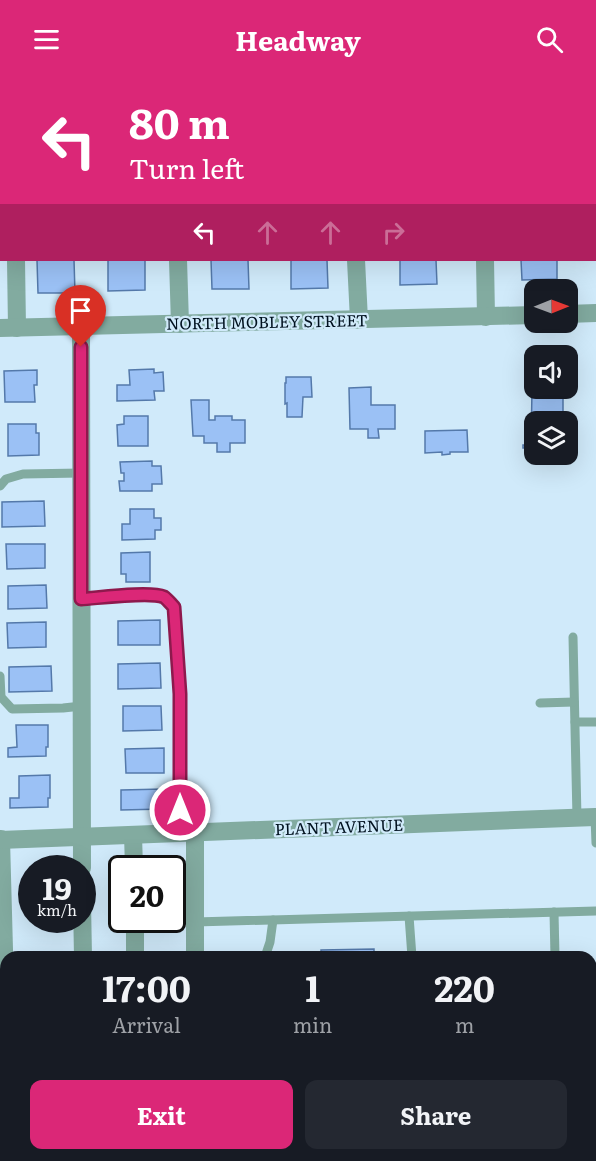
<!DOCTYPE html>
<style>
body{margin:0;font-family:Literata,serif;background:#242831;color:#f1f3f6;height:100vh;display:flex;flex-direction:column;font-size:22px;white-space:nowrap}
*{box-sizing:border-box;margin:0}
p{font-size:20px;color:#9ea1a6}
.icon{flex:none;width:33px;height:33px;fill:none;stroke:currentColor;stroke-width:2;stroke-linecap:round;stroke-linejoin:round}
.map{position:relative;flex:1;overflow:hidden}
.sheet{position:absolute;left:0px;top:873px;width:597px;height:210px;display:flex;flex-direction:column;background:#171b24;border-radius:18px 18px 0 0;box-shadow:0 6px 24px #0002}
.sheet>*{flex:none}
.banner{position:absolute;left:0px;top:0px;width:597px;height:183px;box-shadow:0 6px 24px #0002;background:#db2777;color:#fff;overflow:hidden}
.needle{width:39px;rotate:89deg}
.tools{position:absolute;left:524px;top:201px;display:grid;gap:12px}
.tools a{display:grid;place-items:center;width:54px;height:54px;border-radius:12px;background:#171b24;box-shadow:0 6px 24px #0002;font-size:30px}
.speed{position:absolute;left:18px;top:777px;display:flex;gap:12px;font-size:30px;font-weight:700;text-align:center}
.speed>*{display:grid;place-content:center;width:78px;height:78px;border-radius:50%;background:#171b24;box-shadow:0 6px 24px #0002;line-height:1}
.speed small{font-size:15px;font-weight:400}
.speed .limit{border:3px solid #111;border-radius:9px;background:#fff;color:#111}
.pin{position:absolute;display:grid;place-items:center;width:51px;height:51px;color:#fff;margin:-62px -26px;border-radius:50% 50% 50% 0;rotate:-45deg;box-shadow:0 0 6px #0007}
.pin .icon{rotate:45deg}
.me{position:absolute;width:66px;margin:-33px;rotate:0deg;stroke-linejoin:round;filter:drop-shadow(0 0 4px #0008)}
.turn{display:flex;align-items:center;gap:21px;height:126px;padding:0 30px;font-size:27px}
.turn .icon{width:78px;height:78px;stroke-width:2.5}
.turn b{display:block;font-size:42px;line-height:51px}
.lanes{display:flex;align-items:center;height:57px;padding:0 30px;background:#0003;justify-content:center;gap:30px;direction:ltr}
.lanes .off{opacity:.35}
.eta{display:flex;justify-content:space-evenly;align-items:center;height:102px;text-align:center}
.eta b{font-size:36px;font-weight:700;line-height:42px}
.button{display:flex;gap:12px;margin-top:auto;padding:12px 30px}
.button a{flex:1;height:69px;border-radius:12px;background:#db2777;color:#fff;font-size:24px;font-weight:700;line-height:69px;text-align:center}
.button a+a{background:#242831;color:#f1f3f6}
header{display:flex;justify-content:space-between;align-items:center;height:78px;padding:0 30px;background:#db2777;color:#fff;font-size:27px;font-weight:700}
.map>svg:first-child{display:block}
</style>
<header><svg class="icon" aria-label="menu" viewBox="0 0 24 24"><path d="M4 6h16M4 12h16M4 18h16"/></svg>Headway<svg class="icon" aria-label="search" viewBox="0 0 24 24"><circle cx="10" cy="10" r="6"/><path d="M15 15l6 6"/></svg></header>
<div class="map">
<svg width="596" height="1083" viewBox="0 0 596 1083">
<rect width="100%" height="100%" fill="#d0eafa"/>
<g fill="#9bc1f5" stroke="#5479aa" stroke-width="1.5">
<path d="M 37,182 L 74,182 L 75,215 L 38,215 Z"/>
<path d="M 108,182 L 145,182 L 145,212 L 108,213 Z"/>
<path d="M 211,182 L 248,182 L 249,211 L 212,211 Z"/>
<path d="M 291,182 L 327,182 L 328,210 L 291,211 Z"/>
<path d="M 400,182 L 436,182 L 437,206 L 400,207 Z"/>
<path d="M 521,182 L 557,182 L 557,201 L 522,202 Z"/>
<path d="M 154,291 L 154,295 L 163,294 L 164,313 L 154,313 L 155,322 L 117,323 L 117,307 L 130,307 L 129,292 Z"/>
<path d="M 37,292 L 37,307 L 34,307 L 35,324 L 5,324 L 4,293 Z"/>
<path d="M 286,299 L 311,299 L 312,319 L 303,319 L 302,339 L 287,339 L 287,325 L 285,326 L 285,305 L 286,305 Z"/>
<path d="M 371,309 L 371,327 L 395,327 L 395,351 L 378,351 L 379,360 L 368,360 L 368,351 L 350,351 L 349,310 Z"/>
<path d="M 544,311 L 544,316 L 563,315 L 563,344 L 534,344 L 534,375 L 532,375 L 531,370 L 523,370 L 523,367 L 531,367 L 532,312 Z"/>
<path d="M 191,322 L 209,322 L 209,342 L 215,342 L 215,338 L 232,338 L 232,342 L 245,342 L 245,365 L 230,365 L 230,374 L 217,374 L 217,365 L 204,365 L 204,358 L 193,358 Z"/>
<path d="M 124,338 L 148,338 L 148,368 L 118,368 L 117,347 L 124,346 Z"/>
<path d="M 8,346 L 36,346 L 36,355 L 39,355 L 39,377 L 8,378 Z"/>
<path d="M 467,352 L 468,374 L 450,374 L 450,376 L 442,377 L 442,374 L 425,375 L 425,353 Z"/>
<path d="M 152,383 L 152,388 L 161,388 L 162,406 L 152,406 L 152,413 L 120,413 L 119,403 L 124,403 L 124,395 L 121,395 L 120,384 Z"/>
<path d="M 44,423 L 45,448 L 2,449 L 2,424 Z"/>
<path d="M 130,431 L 154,431 L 154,440 L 161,440 L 161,452 L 155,452 L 155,461 L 122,462 L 122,446 L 130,446 Z"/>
<path d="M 6,466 L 45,466 L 45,490 L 7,491 Z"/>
<path d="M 150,474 L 150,504 L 126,504 L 126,496 L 121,496 L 121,475 Z"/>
<path d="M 46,507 L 47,530 L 8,531 L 8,508 Z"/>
<path d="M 160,542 L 160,567 L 118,567 L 118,543 Z"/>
<path d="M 46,544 L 46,569 L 8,570 L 7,545 Z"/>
<path d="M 160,585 L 161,610 L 118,611 L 118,586 Z"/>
<path d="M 51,588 L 52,613 L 9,614 L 9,589 Z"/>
<path d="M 123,628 L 161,628 L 162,652 L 123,653 Z"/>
<path d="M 16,647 L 48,647 L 48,669 L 46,669 L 46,678 L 8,679 L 8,670 L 17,669 Z"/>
<path d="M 164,670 L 164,695 L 126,695 L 125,671 Z"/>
<path d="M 50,697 L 50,720 L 48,720 L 48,729 L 10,730 L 10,720 L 19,720 L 19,698 Z"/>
<path d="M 164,711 L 164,731 L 121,732 L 121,712 Z"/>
<path d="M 374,871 L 374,879 L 321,879 L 321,872 Z"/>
</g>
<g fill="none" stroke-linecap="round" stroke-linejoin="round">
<g stroke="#82aba0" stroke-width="9">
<path d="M 17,0 L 17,2"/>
<path d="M 98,0 L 98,2"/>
<path d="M 171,0 L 171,2"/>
<path d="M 0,408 L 6,401 L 23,396 L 81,395"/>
<path d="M 81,521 C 98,520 150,513 164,519 C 167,521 171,526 174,529 L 180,616 L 180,755"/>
<path d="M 573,559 L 577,740"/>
<path d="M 0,598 L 1,619 L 12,631 L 63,630 L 82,628"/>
<path d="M 540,625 L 574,624"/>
<path d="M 575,644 L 596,644"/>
<path d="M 595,739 L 596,765"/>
<path d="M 554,834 L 555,879"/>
<path d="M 409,838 L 412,879"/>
<path d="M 195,844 L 596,833"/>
<path d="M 265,879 L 270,864 L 273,842"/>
<path d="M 591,966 L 596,966"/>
</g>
<g stroke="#82aba0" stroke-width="18">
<path d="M 517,0 L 517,2"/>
<path d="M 16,182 L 17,250"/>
<path d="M 178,182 L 180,246"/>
<path d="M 356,182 L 359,242"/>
<path d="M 485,182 L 486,239"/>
<path d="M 567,236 L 596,235"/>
<path d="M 81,248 L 82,790"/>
<path d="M 0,250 L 534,237"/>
<path d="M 133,757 L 134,790"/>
<path d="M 1,761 L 6,945"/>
<path d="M 0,762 L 595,739"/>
<path d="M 82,824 L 83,879"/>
<path d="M 135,842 L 135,879"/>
<path d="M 195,879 L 195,755"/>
<path d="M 0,1024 L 6,1024"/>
<path d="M 9,1077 L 9,1083"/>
<path d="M 86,1077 L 86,1083"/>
<path d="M 139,1077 L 139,1083"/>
<path d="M 195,1083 L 195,1077"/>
</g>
</g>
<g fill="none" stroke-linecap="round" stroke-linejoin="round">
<defs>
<path id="route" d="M 81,269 L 81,521 C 98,520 150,513 164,519 C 167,521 171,526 174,529 L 180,616 L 180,732"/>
</defs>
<use href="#route" stroke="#8e194d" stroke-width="15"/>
<use href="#route" stroke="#db2777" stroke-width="10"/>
</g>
<g text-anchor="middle" stroke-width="4.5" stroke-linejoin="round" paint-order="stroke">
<g font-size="16" fill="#00111f" stroke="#d0eafa">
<text transform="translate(267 244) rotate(-1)" y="6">NORTH MOBLEY STREET</text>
<text transform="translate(339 749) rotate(-2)" y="6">PLANT AVENUE</text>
</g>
</g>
</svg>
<div class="tools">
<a><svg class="needle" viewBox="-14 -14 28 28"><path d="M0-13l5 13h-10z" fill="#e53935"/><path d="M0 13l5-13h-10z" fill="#9ea1a6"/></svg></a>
<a><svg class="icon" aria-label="sound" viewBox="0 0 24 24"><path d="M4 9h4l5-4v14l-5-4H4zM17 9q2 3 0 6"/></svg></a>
<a><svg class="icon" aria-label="layers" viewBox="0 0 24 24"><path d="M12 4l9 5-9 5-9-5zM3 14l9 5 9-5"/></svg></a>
</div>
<div class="speed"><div>19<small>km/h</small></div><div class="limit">20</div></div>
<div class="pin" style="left:81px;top:269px;background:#d93025"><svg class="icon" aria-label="arrive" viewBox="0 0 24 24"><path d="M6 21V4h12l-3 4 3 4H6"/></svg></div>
<svg class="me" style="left:180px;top:732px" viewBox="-20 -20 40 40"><circle r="17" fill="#db2777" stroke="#fff" stroke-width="3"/><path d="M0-11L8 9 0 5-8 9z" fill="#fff"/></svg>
<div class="banner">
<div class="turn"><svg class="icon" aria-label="left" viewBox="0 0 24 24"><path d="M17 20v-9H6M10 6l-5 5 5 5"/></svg><div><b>80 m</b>Turn left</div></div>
<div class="lanes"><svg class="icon" aria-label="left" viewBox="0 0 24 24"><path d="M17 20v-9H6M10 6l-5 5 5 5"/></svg><svg class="icon off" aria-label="ahead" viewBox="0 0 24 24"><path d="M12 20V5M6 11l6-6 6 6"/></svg><svg class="icon off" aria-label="ahead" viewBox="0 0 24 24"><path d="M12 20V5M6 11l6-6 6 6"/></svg><svg class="icon off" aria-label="right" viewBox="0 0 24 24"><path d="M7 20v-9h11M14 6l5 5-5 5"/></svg></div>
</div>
<section class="sheet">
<div class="eta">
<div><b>17:00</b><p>Arrival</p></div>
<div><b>1</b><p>min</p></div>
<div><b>220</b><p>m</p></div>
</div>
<div class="button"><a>Exit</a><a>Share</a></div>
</section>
</div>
